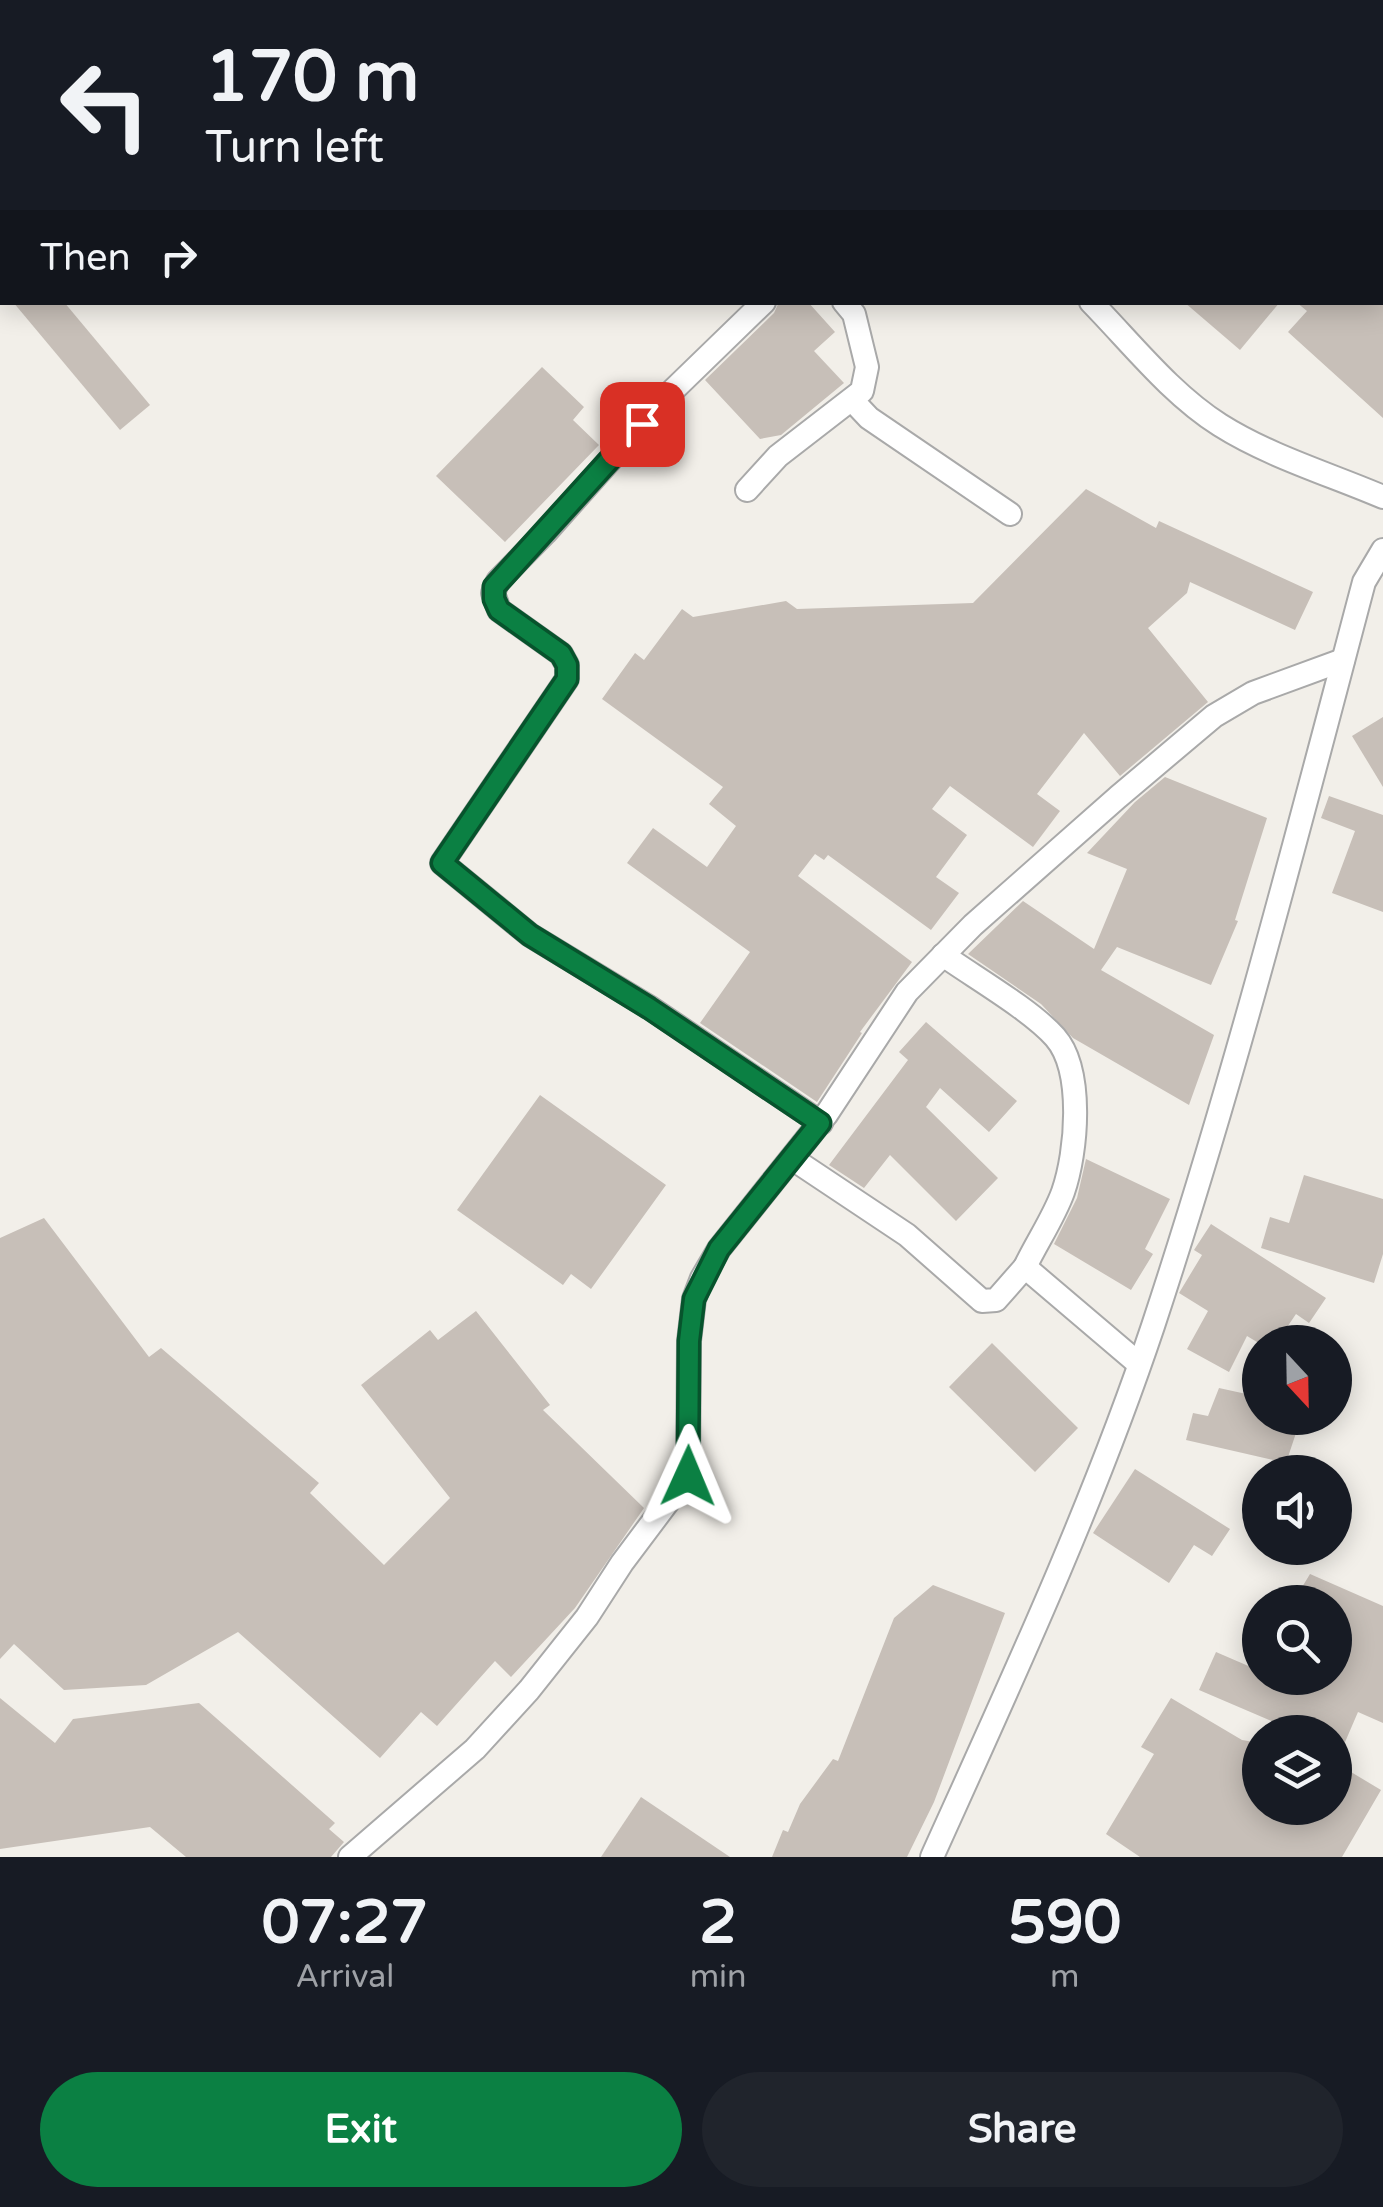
<!DOCTYPE html>
<style>
body{margin:0;font-family:"Varela Round",sans-serif;background:#20242c;color:#f1f3f6;height:100vh;display:flex;flex-direction:column;font-size:38px;white-space:nowrap}
*{box-sizing:border-box;margin:0}
p{font-size:32px;color:#9ea1a6}
.icon{flex:none;width:55px;height:55px;fill:none;stroke:currentColor;stroke-width:2;stroke-linecap:round;stroke-linejoin:round}
.map{position:relative;height:1857px;overflow:hidden}
.sheet{display:flex;flex-direction:column;background:#171b24;flex:1}
.sheet>*{flex:none}
.top-card{position:absolute;left:0px;top:0px;width:1385px;height:305px;box-shadow:0 5px 25px #0003;background:#171b24;color:#f1f3f6;overflow:hidden}
.needle{width:65px;rotate:158deg}
.buttons{position:absolute;left:1242px;top:1325px;display:grid;gap:20px}
.buttons a{display:grid;place-items:center;width:110px;height:110px;border-radius:50%;background:#171b24;box-shadow:0 5px 25px #0003;font-size:50px}
.pin{position:absolute;display:grid;place-items:center;width:85px;height:85px;color:#fff;margin:-42px;border-radius:20px;box-shadow:0 5px 15px #0006}
.me{position:absolute;width:110px;margin:-55px;rotate:1deg;stroke-linejoin:round;filter:drop-shadow(0 0 8px #0008)}
.turn{display:flex;align-items:center;gap:35px;height:210px;padding:0 40px;font-size:45px}
.turn .icon{width:130px;height:130px;stroke-width:2.5}
.turn b{display:block;font-size:70px;line-height:85px}
.then{display:flex;align-items:center;height:95px;padding:0 40px;background:#0003;gap:20px;font-size:38px}
.eta{display:flex;justify-content:space-evenly;align-items:center;height:170px;text-align:center}
.eta b{font-size:60px;font-weight:700;line-height:70px}
.button{display:flex;gap:20px;margin-top:auto;padding:20px 40px}
.button a{flex:1;height:115px;border-radius:60px;background:#0b8043;color:#fff;font-size:40px;font-weight:700;line-height:115px;text-align:center}
.button a+a{background:#20242c;color:#f1f3f6}
.map>svg:first-child{display:block}
</style>
<div class="map">
<svg width="1383" height="1857" viewBox="0 0 1383 1857">
<rect width="100%" height="100%" fill="#f2efe9"/>
<g fill="#c7bfb8">
<path d="M 13,302 L 64,302 L 150,405 L 120,430 Z"/>
<path d="M 779,302 L 808,302 L 835,332 L 814,351 L 844,383 L 781,435 L 760,439 L 705,380 L 774,313 Z"/>
<path d="M 1184,302 L 1280,302 L 1240,350 Z"/>
<path d="M 1296,302 L 1383,302 L 1383,418 L 1288,332 L 1307,311 Z"/>
<path d="M 542,367 L 584,407 L 573,420 L 599,445 L 505,542 L 436,476 Z"/>
<path d="M 1086,489 L 1156,528 L 1159,521 L 1313,592 L 1295,630 L 1190,582 L 1187,593 L 1148,628 L 1208,702 L 1120,776 L 1084,733 L 1037,794 L 1060,811 L 1033,847 L 950,786 L 932,809 L 967,835 L 936,877 L 959,893 L 931,930 L 828,855 L 824,860 L 815,854 L 798,876 L 912,962 L 860,1032 L 862,1033 L 817,1102 L 700,1023 L 750,952 L 627,863 L 653,828 L 707,867 L 736,826 L 709,804 L 723,787 L 602,699 L 635,653 L 644,660 L 682,609 L 693,617 L 786,601 L 797,609 L 973,603 Z"/>
<path d="M 1383,717 L 1383,787 L 1352,736 Z"/>
<path d="M 1165,777 L 1267,818 L 1235,920 L 1238,921 L 1211,985 L 1117,947 L 1101,970 L 1214,1035 L 1189,1105 L 1073,1038 L 1041,1004 L 968,954 L 1023,901 L 1094,949 L 1127,869 L 1087,853 L 1135,802 Z"/>
<path d="M 1329,796 L 1383,815 L 1383,912 L 1332,893 L 1355,831 L 1321,818 Z"/>
<path d="M 926,1022 L 1017,1101 L 989,1132 L 940,1088 L 926,1107 L 998,1178 L 956,1221 L 890,1155 L 864,1188 L 829,1165 L 908,1060 L 899,1052 Z"/>
<path d="M 540,1095 L 666,1185 L 591,1289 L 571,1274 L 563,1285 L 457,1210 Z"/>
<path d="M 1086,1159 L 1170,1199 L 1145,1249 L 1153,1254 L 1131,1290 L 1054,1244 L 1077,1198 Z"/>
<path d="M 1304,1175 L 1383,1199 L 1383,1254 L 1374,1283 L 1261,1248 L 1270,1217 L 1289,1223 Z"/>
<path d="M 44,1218 L 149,1357 L 161,1348 L 319,1483 L 310,1493 L 384,1565 L 450,1498 L 361,1385 L 430,1330 L 438,1340 L 476,1311 L 550,1405 L 543,1410 L 644,1508 L 575,1608 L 511,1677 L 495,1661 L 437,1726 L 421,1712 L 380,1758 L 238,1632 L 146,1685 L 64,1690 L 14,1644 L 0,1659 L 0,1238 Z"/>
<path d="M 1211,1224 L 1326,1298 L 1309,1323 L 1296,1314 L 1277,1342 L 1257,1342 L 1247,1336 L 1229,1372 L 1187,1349 L 1208,1311 L 1179,1293 L 1202,1255 L 1194,1250 Z"/>
<path d="M 992,1343 L 1078,1428 L 1035,1472 L 949,1387 Z"/>
<path d="M 1219,1388 L 1260,1397 L 1260,1418 L 1301,1418 L 1286,1463 L 1186,1440 L 1193,1413 L 1208,1416 Z"/>
<path d="M 1135,1469 L 1230,1529 L 1212,1556 L 1194,1545 L 1169,1583 L 1093,1533 Z"/>
<path d="M 1310,1574 L 1383,1606 L 1383,1723 L 1358,1712 L 1336,1763 L 1381,1790 L 1342,1857 L 1140,1857 L 1106,1834 L 1154,1754 L 1141,1747 L 1171,1698 L 1242,1740 L 1260,1743 L 1260,1808 L 1335,1808 L 1335,1732 L 1297,1732 L 1199,1690 L 1216,1652 L 1260,1671 L 1260,1678 L 1335,1678 L 1335,1602 L 1293,1602 Z"/>
<path d="M 933,1585 L 1005,1613 L 934,1802 L 907,1857 L 772,1857 L 783,1830 L 788,1832 L 800,1804 L 833,1759 L 838,1761 L 894,1618 Z"/>
<path d="M 0,1698 L 55,1743 L 73,1719 L 199,1703 L 335,1823 L 329,1829 L 344,1842 L 331,1857 L 186,1857 L 150,1827 L 0,1849 Z"/>
<path d="M 641,1797 L 687,1828 L 730,1857 L 601,1857 Z"/>
</g>
<g fill="none" stroke-linecap="round" stroke-linejoin="round">
<defs>
<g id="minor">
<path d="M 1240,0 L 1242,2"/>
<path d="M 1382,142 L 1383,143"/>
<path d="M 764,302 L 666,397 L 545,533 L 498,581 L 493,593 L 499,610 L 561,654 L 567,665 L 567,679 L 442,863 L 530,935 L 649,1007 L 821,1123"/>
<path d="M 1091,302 C 1132,344 1171,394 1220,425 C 1269,456 1329,474 1383,497"/>
<path d="M 852,400 L 869,418 L 1010,514"/>
<path d="M 747,490 L 778,456 L 862,391 L 867,367 L 854,314 L 844,302"/>
<path d="M 943,955 C 974,977 1031,1010 1055,1037 C 1084,1070 1077,1152 1063,1192 C 1054,1217 1037,1242 1025,1267"/>
<path d="M 793,1159 L 907,1235 L 982,1301 L 996,1300 L 1025,1267 L 1139,1364"/>
<path d="M 350,1857 L 475,1749 L 529,1690 L 587,1617 L 622,1563 L 688,1475 L 689,1341 L 694,1299 L 702,1278 L 719,1249 L 826,1115 L 907,992 L 973,925 L 1118,797 L 1214,716 L 1253,693 L 1343,660"/>
<path d="M 932,1857 C 1011,1682 1092,1508 1153,1326 C 1234,1081 1298,831 1364,582 L 1383,550"/>
</g>
</defs>
<use href="#minor" stroke="#a9a9a9" stroke-width="26"/>
<use href="#minor" stroke="#fff" stroke-width="22"/>
</g>
<g fill="none" stroke-linecap="round" stroke-linejoin="round">
<defs>
<path id="route" d="M 642,424 L 494,587 L 494,599 L 499,610 L 561,654 L 567,665 L 567,679 L 442,863 L 530,935 L 649,1008 L 820,1123 L 719,1249 L 694,1299 L 689,1341 L 688,1476"/>
</defs>
<use href="#route" stroke="#07532c" stroke-width="25"/>
<use href="#route" stroke="#0b8043" stroke-width="18"/>
</g>
</svg>
<div class="buttons">
<a><svg class="needle" viewBox="-14 -14 28 28"><path d="M0-13l5 13h-10z" fill="#e53935"/><path d="M0 13l5-13h-10z" fill="#9ea1a6"/></svg></a>
<a><svg class="icon" aria-label="sound" viewBox="0 0 24 24"><path d="M4 9h4l5-4v14l-5-4H4zM17 9q2 3 0 6"/></svg></a>
<a><svg class="icon" aria-label="search" viewBox="0 0 24 24"><circle cx="10" cy="10" r="6"/><path d="M15 15l6 6"/></svg></a>
<a><svg class="icon" aria-label="layers" viewBox="0 0 24 24"><path d="M12 4l9 5-9 5-9-5zM3 14l9 5 9-5"/></svg></a>
</div>
<div class="pin" style="left:642px;top:424px;background:#d93025"><svg class="icon" aria-label="arrive" viewBox="0 0 24 24"><path d="M6 21V4h12l-3 4 3 4H6"/></svg></div>
<svg class="me" style="left:688px;top:1476px" viewBox="-20 -20 40 40"><path d="M0-17L14 15 0 8-14 15z" fill="#0b8043" stroke="#fff" stroke-width="4"/></svg>
<div class="top-card">
<div class="turn"><svg class="icon" aria-label="left" viewBox="0 0 24 24"><path d="M17 20v-9H6M10 6l-5 5 5 5"/></svg><div><b>170 m</b>Turn left</div></div>
<div class="then">Then<svg class="icon" aria-label="right" viewBox="0 0 24 24"><path d="M7 20v-9h11M14 6l5 5-5 5"/></svg></div>
</div>
</div>
<section class="sheet">
<div class="eta">
<div><b>07:27</b><p>Arrival</p></div>
<div><b>2</b><p>min</p></div>
<div><b>590</b><p>m</p></div>
</div>
<div class="button"><a>Exit</a><a>Share</a></div>
</section>
